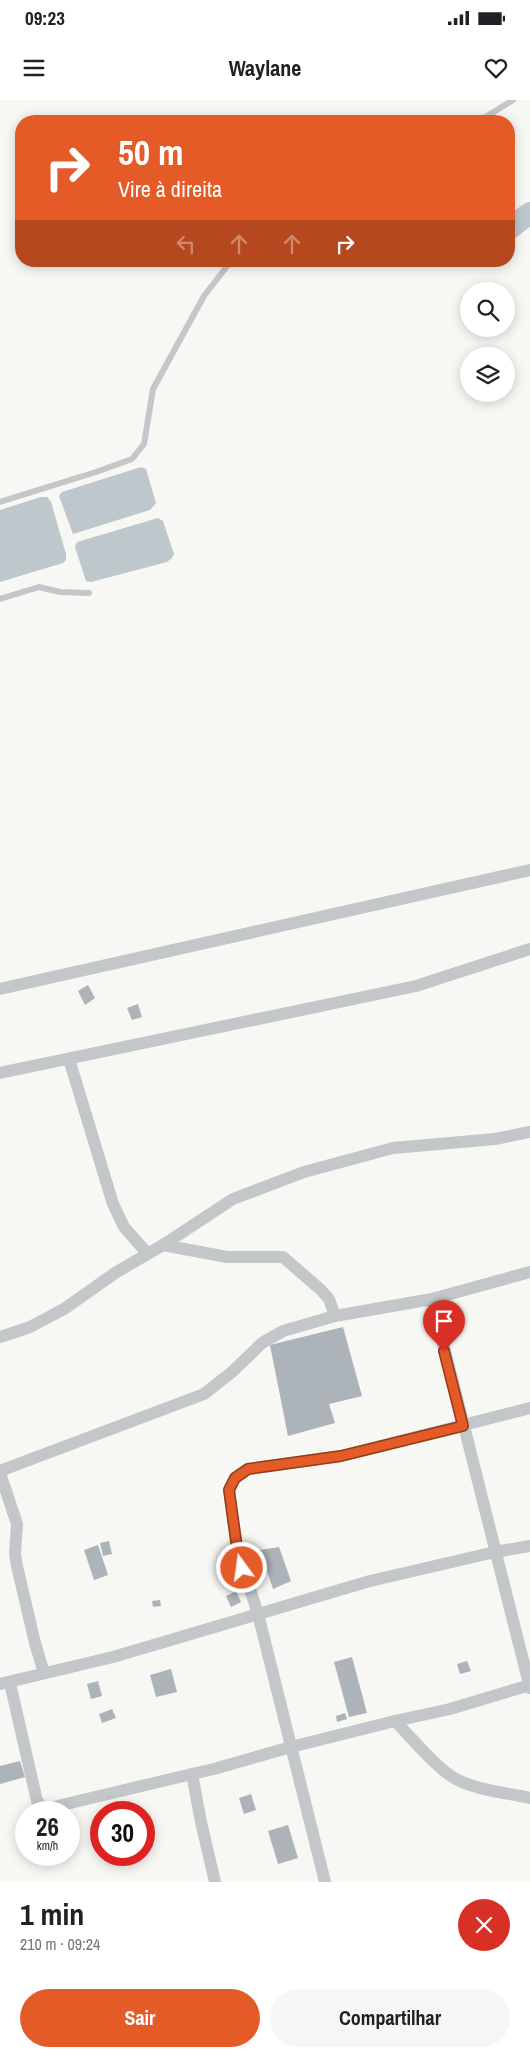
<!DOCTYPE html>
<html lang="pt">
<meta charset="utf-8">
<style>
body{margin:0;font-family:"Archivo Narrow",sans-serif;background:#f6f6f6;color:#202124;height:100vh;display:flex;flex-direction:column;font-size:19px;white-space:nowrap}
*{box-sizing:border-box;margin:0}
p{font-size:16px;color:#757577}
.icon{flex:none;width:28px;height:28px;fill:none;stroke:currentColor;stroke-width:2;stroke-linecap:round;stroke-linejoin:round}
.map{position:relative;height:1782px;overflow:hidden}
.details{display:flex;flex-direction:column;background:#fff;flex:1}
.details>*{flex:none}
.hud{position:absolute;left:15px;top:15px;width:500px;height:152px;border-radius:20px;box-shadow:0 2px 12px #0003;background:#e45b27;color:#fff;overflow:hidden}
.buttons{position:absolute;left:460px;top:182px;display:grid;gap:10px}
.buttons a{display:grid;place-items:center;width:55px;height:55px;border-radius:50%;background:#fff;box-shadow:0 2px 12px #0003;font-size:25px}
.speed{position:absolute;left:15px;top:1701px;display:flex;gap:10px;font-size:25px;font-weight:700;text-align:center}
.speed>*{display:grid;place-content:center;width:65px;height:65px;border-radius:50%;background:#fff;box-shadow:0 2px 12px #0003;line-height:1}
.speed small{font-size:12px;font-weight:400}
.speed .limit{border:8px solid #d22;background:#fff;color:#111}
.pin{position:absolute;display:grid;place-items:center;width:42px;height:42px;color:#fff;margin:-51px -21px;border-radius:50% 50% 50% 0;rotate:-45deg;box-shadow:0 0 5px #0007}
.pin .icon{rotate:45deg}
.me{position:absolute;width:55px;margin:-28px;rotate:346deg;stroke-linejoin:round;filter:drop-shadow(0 0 4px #0008)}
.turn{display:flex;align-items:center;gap:18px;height:105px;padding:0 20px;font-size:22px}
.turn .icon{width:65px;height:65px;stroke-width:2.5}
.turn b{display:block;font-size:35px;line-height:42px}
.lanes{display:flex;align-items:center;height:48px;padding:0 20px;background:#0003;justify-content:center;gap:25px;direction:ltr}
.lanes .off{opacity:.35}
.round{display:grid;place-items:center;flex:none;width:52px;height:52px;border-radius:26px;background:#f6f6f6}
.summary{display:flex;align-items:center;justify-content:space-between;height:85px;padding:0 20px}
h1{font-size:30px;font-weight:700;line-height:38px}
.action{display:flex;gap:10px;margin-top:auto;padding:10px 20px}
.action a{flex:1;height:58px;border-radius:30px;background:#e45b27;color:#fff;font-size:20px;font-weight:700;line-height:58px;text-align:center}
.action a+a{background:#f6f6f6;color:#202124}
.status{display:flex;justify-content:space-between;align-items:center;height:35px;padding:0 25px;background:#fff;direction:ltr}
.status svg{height:14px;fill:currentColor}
header{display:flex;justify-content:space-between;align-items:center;height:65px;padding:0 20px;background:#fff;font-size:22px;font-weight:700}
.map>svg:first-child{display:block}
</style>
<div class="status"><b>09:23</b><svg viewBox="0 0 49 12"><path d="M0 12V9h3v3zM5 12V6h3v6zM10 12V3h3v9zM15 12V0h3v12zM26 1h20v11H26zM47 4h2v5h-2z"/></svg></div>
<header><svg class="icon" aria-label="menu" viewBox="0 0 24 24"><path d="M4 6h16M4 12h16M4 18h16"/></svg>Waylane<svg class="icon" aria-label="heart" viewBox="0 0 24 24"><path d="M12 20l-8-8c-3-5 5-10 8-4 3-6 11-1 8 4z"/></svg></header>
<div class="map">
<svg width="530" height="1782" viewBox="0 0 530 1782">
<rect width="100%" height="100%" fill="#f7f7f4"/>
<g fill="#bdc7cc">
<path d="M 141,367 L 146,369 L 156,403 L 150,410 L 73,434 L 59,396 L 62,392 Z"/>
<path d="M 41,397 L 47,397 L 51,402 L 66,454 L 66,460 L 63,463 L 0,482 L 0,410 Z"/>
<path d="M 158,418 L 163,421 L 174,454 L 172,458 L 167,462 L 91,482 L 86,481 L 75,447 L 77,442 Z"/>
</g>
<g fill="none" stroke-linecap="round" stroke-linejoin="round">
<path stroke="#bdc7cc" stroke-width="22" d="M 509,129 L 530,113"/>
</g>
<g fill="#acb3b9">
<path d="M 88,885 L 95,898 L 85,905 L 78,891 Z"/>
<path d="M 138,904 L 142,917 L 132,920 L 127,908 Z"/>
<path d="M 343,1227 L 362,1296 L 329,1304 L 335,1323 L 288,1336 L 270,1245 Z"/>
<path d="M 109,1441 L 112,1454 L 103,1456 L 100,1443 Z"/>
<path d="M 98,1445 L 108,1475 L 94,1480 L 84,1450 Z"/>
<path d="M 279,1447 L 291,1481 L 273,1489 L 260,1450 Z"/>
<path d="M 236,1491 L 241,1502 L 231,1507 L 226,1496 Z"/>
<path d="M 160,1500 L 161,1506 L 153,1507 L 152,1501 Z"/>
<path d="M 352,1557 L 367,1613 L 349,1617 L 334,1562 Z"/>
<path d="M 467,1561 L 471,1571 L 460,1574 L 457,1564 Z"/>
<path d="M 171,1569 L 177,1592 L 156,1597 L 150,1575 Z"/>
<path d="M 98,1581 L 102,1596 L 91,1599 L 87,1584 Z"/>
<path d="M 112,1609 L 116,1618 L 102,1623 L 99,1614 Z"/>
<path d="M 345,1613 L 347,1619 L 337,1622 L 336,1616 Z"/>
<path d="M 20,1661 L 25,1677 L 0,1684 L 0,1666 Z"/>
<path d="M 251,1694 L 256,1710 L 244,1714 L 239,1698 Z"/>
<path d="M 288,1725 L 298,1758 L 278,1764 L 268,1731 Z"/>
</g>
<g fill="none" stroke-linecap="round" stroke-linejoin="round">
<g stroke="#c3c7ca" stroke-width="6">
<path d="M 479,21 L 513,0"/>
<path d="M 0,402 L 96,372 L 132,359 L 144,344 L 153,289 L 204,196 L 231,161"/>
<path d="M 0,499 L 39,487 L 60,492 L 89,493"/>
</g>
<g stroke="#c3c7ca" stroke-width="12">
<path d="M 0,889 L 530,770"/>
<path d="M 69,959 L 113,1104 L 124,1127 L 147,1153"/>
<path d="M 0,973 L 416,886 L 530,849"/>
<path d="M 163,1145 L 227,1157 L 283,1157 L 321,1190 L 329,1199 L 335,1216"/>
<path d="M 432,1199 L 530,1588"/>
<path d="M 0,1237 L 30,1227 L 64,1209 L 115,1173 L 163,1145 L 233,1099 L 304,1072 L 393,1048 L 495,1039 L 530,1032"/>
<path d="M 0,1371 L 204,1294 L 232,1272 L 262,1243 L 283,1231 L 335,1216 L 432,1199 L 530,1172"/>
<path d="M 0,1373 L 17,1424 L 15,1454 L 17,1466 L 35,1543 L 44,1573"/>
<path d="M 10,1583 L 37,1701 L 45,1709 L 192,1674"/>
<path d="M 0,1584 L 113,1557 L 370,1481 L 495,1452 L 530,1446"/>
<path d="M 395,1621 C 411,1637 436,1668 456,1679 C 476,1690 508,1693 530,1698"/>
<path d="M 215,1782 L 201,1722 L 192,1674 L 214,1669 L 291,1647 L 395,1621 L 450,1609 L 530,1585"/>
<path d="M 325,1782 L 258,1514 L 237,1448 L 229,1390 L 235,1378 L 248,1369 L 341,1356 L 530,1308"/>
</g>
</g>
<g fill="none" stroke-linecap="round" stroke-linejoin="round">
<defs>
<path id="route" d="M 242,1468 L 237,1448 L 229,1390 L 235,1378 L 248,1369 L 341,1356 L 463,1326 L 444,1251"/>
</defs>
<use href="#route" stroke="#943b19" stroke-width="12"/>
<use href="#route" stroke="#e45b27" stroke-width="9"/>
</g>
</svg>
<div class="buttons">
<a><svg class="icon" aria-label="search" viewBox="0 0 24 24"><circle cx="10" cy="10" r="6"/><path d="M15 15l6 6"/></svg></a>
<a><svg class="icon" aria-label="layers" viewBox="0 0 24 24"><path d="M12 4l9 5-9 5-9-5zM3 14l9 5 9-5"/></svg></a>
</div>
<div class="speed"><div>26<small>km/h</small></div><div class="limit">30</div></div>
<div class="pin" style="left:444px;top:1251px;background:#d93025"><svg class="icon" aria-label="arrive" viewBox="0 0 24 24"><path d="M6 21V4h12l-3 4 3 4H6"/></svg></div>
<svg class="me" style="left:242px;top:1468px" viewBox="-20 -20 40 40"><circle r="17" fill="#e45b27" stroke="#fff" stroke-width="3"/><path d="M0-11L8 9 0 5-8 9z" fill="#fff"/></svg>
<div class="hud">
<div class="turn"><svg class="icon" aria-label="right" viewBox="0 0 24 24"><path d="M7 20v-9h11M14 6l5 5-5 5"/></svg><div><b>50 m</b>Vire à direita</div></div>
<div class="lanes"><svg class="icon off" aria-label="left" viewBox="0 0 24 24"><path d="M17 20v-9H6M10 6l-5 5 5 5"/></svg><svg class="icon off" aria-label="ahead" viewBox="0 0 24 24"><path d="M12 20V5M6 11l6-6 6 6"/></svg><svg class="icon off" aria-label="ahead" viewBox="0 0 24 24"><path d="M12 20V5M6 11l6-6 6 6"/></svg><svg class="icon" aria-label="right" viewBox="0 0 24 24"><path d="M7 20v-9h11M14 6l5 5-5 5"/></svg></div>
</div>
</div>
<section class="details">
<div class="summary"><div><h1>1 min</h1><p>210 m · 09:24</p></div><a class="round" style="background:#d93025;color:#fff"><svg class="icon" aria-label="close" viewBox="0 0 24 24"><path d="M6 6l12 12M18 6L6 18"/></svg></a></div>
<div class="action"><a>Sair</a><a>Compartilhar</a></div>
</section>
